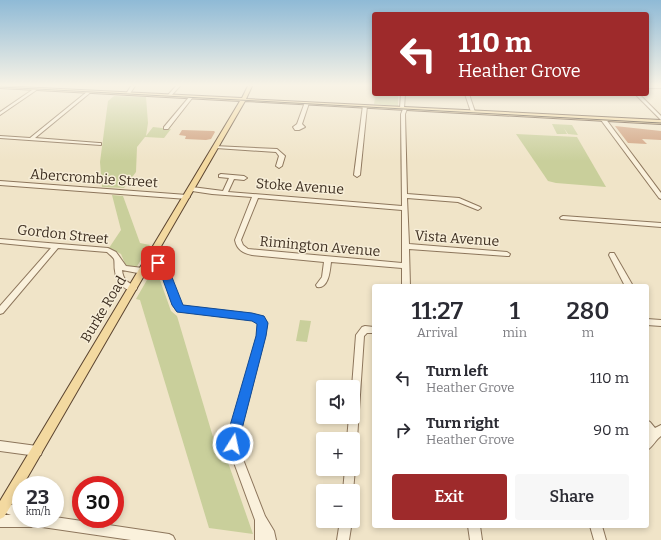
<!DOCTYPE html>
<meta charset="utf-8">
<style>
body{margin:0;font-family:Bitter,serif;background:#f7f7f7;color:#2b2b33;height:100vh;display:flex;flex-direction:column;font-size:15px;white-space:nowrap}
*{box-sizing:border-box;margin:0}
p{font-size:13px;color:#7c7c81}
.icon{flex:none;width:22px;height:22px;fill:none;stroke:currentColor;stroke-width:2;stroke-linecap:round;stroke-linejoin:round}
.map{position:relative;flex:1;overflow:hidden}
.panel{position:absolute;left:372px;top:284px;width:277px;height:244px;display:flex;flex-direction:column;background:#fff;border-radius:4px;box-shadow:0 2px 6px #0003}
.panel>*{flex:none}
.banner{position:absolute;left:372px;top:12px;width:277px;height:84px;border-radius:4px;box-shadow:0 2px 6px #0003;background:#9e2a2b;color:#fff;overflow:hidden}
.controls{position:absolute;left:316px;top:380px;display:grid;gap:8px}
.controls a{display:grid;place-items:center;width:44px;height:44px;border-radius:4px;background:#fff;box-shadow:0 2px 6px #0003;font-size:20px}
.speed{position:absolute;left:12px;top:476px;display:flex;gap:8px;font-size:20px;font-weight:700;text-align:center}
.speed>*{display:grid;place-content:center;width:52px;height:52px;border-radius:50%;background:#fff;box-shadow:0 2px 6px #0003;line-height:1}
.speed small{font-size:10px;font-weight:400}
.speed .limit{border:6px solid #d22;background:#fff;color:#111}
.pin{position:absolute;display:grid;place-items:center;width:34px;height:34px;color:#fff;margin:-17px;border-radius:8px;box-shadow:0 2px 6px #0006}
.me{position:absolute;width:44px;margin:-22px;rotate:10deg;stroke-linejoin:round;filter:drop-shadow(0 0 3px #0008)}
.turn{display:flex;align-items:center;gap:14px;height:84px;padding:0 20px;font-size:18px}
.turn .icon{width:52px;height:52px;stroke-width:2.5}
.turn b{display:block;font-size:28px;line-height:34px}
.eta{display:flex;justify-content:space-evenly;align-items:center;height:68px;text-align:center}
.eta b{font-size:24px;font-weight:600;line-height:28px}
.cta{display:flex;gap:8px;margin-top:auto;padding:8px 20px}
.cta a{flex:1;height:46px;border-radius:4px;background:#9e2a2b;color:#fff;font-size:16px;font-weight:600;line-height:46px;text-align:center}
.cta a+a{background:#f7f7f7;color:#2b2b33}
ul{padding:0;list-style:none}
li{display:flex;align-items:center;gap:12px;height:52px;padding:0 20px}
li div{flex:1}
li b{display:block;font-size:15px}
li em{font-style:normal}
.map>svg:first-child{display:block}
</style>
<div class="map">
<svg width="661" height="540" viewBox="0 0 661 540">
<rect width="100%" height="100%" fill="#f0e4c8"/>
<g fill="#c9cf9b">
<path d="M 374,90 L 374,94 L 398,94 L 398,106 L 374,104 L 375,98 L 373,97 Z"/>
<path d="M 114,96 L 146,97 L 148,123 L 146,136 L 153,127 L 171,129 L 164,138 L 145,137 L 137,147 L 136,172 L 124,188 L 102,187 L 100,162 L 108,101 Z"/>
<path d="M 552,124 L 572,125 L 578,135 L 568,134 L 564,128 L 567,134 L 557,134 Z"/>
<path d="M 516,134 L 577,137 L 606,187 L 556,183 L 548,181 Z"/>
<path d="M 112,195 L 123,196 L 140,243 L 150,245 L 136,268 L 126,266 L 121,254 L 109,248 L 121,230 Z"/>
<path d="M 155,266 L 171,311 L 177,316 L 216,447 L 223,448 L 253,534 L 209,528 L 140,300 L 136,299 Z"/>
<path d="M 300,320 L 311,321 L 307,342 L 296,341 Z"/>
</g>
<g fill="#cf9f7d">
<path d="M 615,126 L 661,131 L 661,140 L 642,139 L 647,144 L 628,143 Z"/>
<path d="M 182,130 L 214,131 L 215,132 L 211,139 L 206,140 L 185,139 L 186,136 L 179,135 Z"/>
</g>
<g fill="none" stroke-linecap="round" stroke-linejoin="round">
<defs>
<g id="minor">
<path d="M 131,86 L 135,86 L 129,95 L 127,95 L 126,94 Z"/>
<path d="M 176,86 L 180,86 L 170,97 L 168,97 L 168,95 Z"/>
<rect x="647" y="86" width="14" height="2"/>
<path d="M 35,88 L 38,89 L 0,115 L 0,112 Z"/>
<path d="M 88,91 L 91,92 L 35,138 L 99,143 L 101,143 L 101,145 L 0,138 L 0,136 L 30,138 Z"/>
<path d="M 401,94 L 405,94 L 404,108 L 407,109 L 405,114 L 407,194 L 459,198 L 480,207 L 481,208 L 478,210 L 458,202 L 407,198 L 409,244 L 507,252 L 510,254 L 509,256 L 507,256 L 409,249 L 410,286 L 402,286 L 402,268 L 331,262 C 330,270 329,289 317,287 L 316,285 L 322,277 L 324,262 L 252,255 C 243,253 237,250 235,240 L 252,197 L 212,194 L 192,191 L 189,189 L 192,187 L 223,191 L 229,178 L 219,177 L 219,175 L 221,174 L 244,176 L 247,178 L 244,180 L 234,179 L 228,192 L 402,206 L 401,114 L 403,109 L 400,108 ZM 258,198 L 402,210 L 402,263 L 248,249 L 243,245 L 241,240 Z"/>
<path d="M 465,94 L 469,94 L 475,112 L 475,113 L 471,112 Z"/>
<path d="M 635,94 L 639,94 L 661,116 L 661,120 Z"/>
<path d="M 190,96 L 193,97 L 168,129 L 164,129 L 164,127 Z"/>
<path d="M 305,102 L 309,103 L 302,124 L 305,127 L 299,130 L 295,130 L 293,127 L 297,124 Z"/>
<path d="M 363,105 L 367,106 L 360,175 L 357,177 L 354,175 Z"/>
<path d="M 601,118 L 605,118 L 661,193 L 661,199 L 659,198 L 601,120 Z"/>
<path d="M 214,146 L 277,149 L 285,156 L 282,166 L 279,168 L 276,166 L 279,156 L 276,152 L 216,148 L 214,148 Z"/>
<path d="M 0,181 L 187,195 L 190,197 L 187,199 L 0,185 Z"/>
<path d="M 563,216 L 661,223 L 661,227 L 561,219 L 560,218 L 561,217 Z"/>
<path d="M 0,239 L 108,248 L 116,252 L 126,266 L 143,268 L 145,269 L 147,271 L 145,273 L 143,274 L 122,270 C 123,279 127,283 136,286 L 137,288 L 136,290 C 125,293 116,281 115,271 C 114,267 115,262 114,259 C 112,256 109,254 107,252 L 58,248 L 3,313 L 0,314 L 0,306 L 51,248 L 0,243 Z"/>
<path d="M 610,253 L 614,253 L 633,286 L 625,286 L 609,255 Z"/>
<path d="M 148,260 L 158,260 L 165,265 L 182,306 L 252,314 L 263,317 L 267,323 L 265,336 L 238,441 L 239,449 L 265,516 L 274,531 L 276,540 L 255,540 L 255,520 L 229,449 L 228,441 L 257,336 L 259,324 L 257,322 L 252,320 L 177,311 L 173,305 L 160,268 L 157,266 L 146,265 L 145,263 Z"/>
<path d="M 647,319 L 661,320 L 661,326 L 647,325 Z"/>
<path d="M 365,326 L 374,327 L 374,333 L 367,333 L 364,336 L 357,439 L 355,442 L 353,443 L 353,439 L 347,439 L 349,417 L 353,417 L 353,387 L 352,387 L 356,335 L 362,327 Z"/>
<path d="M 647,420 L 650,422 L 655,428 L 661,425 L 661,436 C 655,440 653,447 647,450 L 647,437 L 648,435 L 647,433 Z"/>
<path d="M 0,441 L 37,446 L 41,447 L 42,451 L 41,455 L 37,456 L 0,451 Z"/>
<path d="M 353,465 L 355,469 L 353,491 L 343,491 L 345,469 L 353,469 Z"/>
<path d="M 3,502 L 21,508 L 21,519 L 55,519 L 55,517 L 169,534 L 173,536 L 175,540 L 131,540 L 42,527 L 0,527 L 0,515 L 11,515 L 0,511 L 0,503 Z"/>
<path d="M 340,521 L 352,521 L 349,540 L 337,540 Z"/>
<path d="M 468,526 L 480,526 L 482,540 L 470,540 Z"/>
<path d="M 590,526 L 602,526 L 606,540 L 594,540 Z"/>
</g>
<path id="major" d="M 0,86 L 242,98 L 248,86 L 252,86 L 246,99 L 661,120 L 661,124 L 245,101 L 23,485 L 21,485 L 21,489 L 4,517 L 0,519 L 0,501 L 240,101 L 0,88 Z"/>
</defs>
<use href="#minor" stroke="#8d765c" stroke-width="2"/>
<use href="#major" stroke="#5b4430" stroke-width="2"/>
<use href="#minor" fill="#faf1dc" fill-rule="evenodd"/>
<use href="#major" fill="#f3d9a0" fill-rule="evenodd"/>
<path stroke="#3d2e20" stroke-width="1" d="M 0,87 L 661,123"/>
</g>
<linearGradient id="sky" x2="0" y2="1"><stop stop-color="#8fbad6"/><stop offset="0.53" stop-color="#f8f3e6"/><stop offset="1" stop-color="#f8f3e6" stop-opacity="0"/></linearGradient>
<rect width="661" height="161" fill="url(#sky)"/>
<path fill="#1a73e8" stroke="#114b97" d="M 158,260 L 168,267 L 183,305 L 252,313 L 264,316 L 268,323 L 266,336 L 242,429 L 238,449 L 233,451 L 229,449 L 227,444 L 229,429 L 256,336 L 257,324 L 252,321 L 177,312 L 172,305 L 159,269 L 154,263 Z"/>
<g text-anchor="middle" stroke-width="3" stroke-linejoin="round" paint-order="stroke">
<g font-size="14" fill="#3d2e20" stroke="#f7eed8">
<text transform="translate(94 178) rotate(4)" y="5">Abercrombie Street</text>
<text transform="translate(300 186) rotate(4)" y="5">Stoke Avenue</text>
<text transform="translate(63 234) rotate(6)" y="5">Gordon Street</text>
<text transform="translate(457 238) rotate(4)" y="5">Vista Avenue</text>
<text transform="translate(320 246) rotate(5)" y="5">Rimington Avenue</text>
<text transform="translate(103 309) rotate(-59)" y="5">Burke Road</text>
</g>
</g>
</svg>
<div class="controls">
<a><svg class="icon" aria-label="sound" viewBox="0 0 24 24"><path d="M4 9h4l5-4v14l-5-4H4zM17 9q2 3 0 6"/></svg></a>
<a>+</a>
<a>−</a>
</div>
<div class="speed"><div>23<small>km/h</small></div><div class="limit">30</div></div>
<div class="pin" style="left:158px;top:263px;background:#d93025"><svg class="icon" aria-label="arrive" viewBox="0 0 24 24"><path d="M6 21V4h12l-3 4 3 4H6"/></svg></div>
<svg class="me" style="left:233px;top:444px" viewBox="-20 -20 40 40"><circle r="17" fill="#1a73e8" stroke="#fff" stroke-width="3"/><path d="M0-11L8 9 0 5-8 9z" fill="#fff"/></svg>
<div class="banner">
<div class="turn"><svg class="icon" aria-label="left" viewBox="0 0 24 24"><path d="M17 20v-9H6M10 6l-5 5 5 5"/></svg><div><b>110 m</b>Heather Grove</div></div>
</div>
<section class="panel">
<div class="eta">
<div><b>11:27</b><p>Arrival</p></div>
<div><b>1</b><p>min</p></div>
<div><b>280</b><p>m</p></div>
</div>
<ul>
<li><svg class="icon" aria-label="left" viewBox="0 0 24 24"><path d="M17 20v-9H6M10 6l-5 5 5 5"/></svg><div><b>Turn left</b><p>Heather Grove</p></div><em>110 m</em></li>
<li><svg class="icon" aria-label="right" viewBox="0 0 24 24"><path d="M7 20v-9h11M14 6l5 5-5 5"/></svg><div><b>Turn right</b><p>Heather Grove</p></div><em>90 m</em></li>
</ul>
<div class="cta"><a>Exit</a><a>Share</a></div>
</section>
</div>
